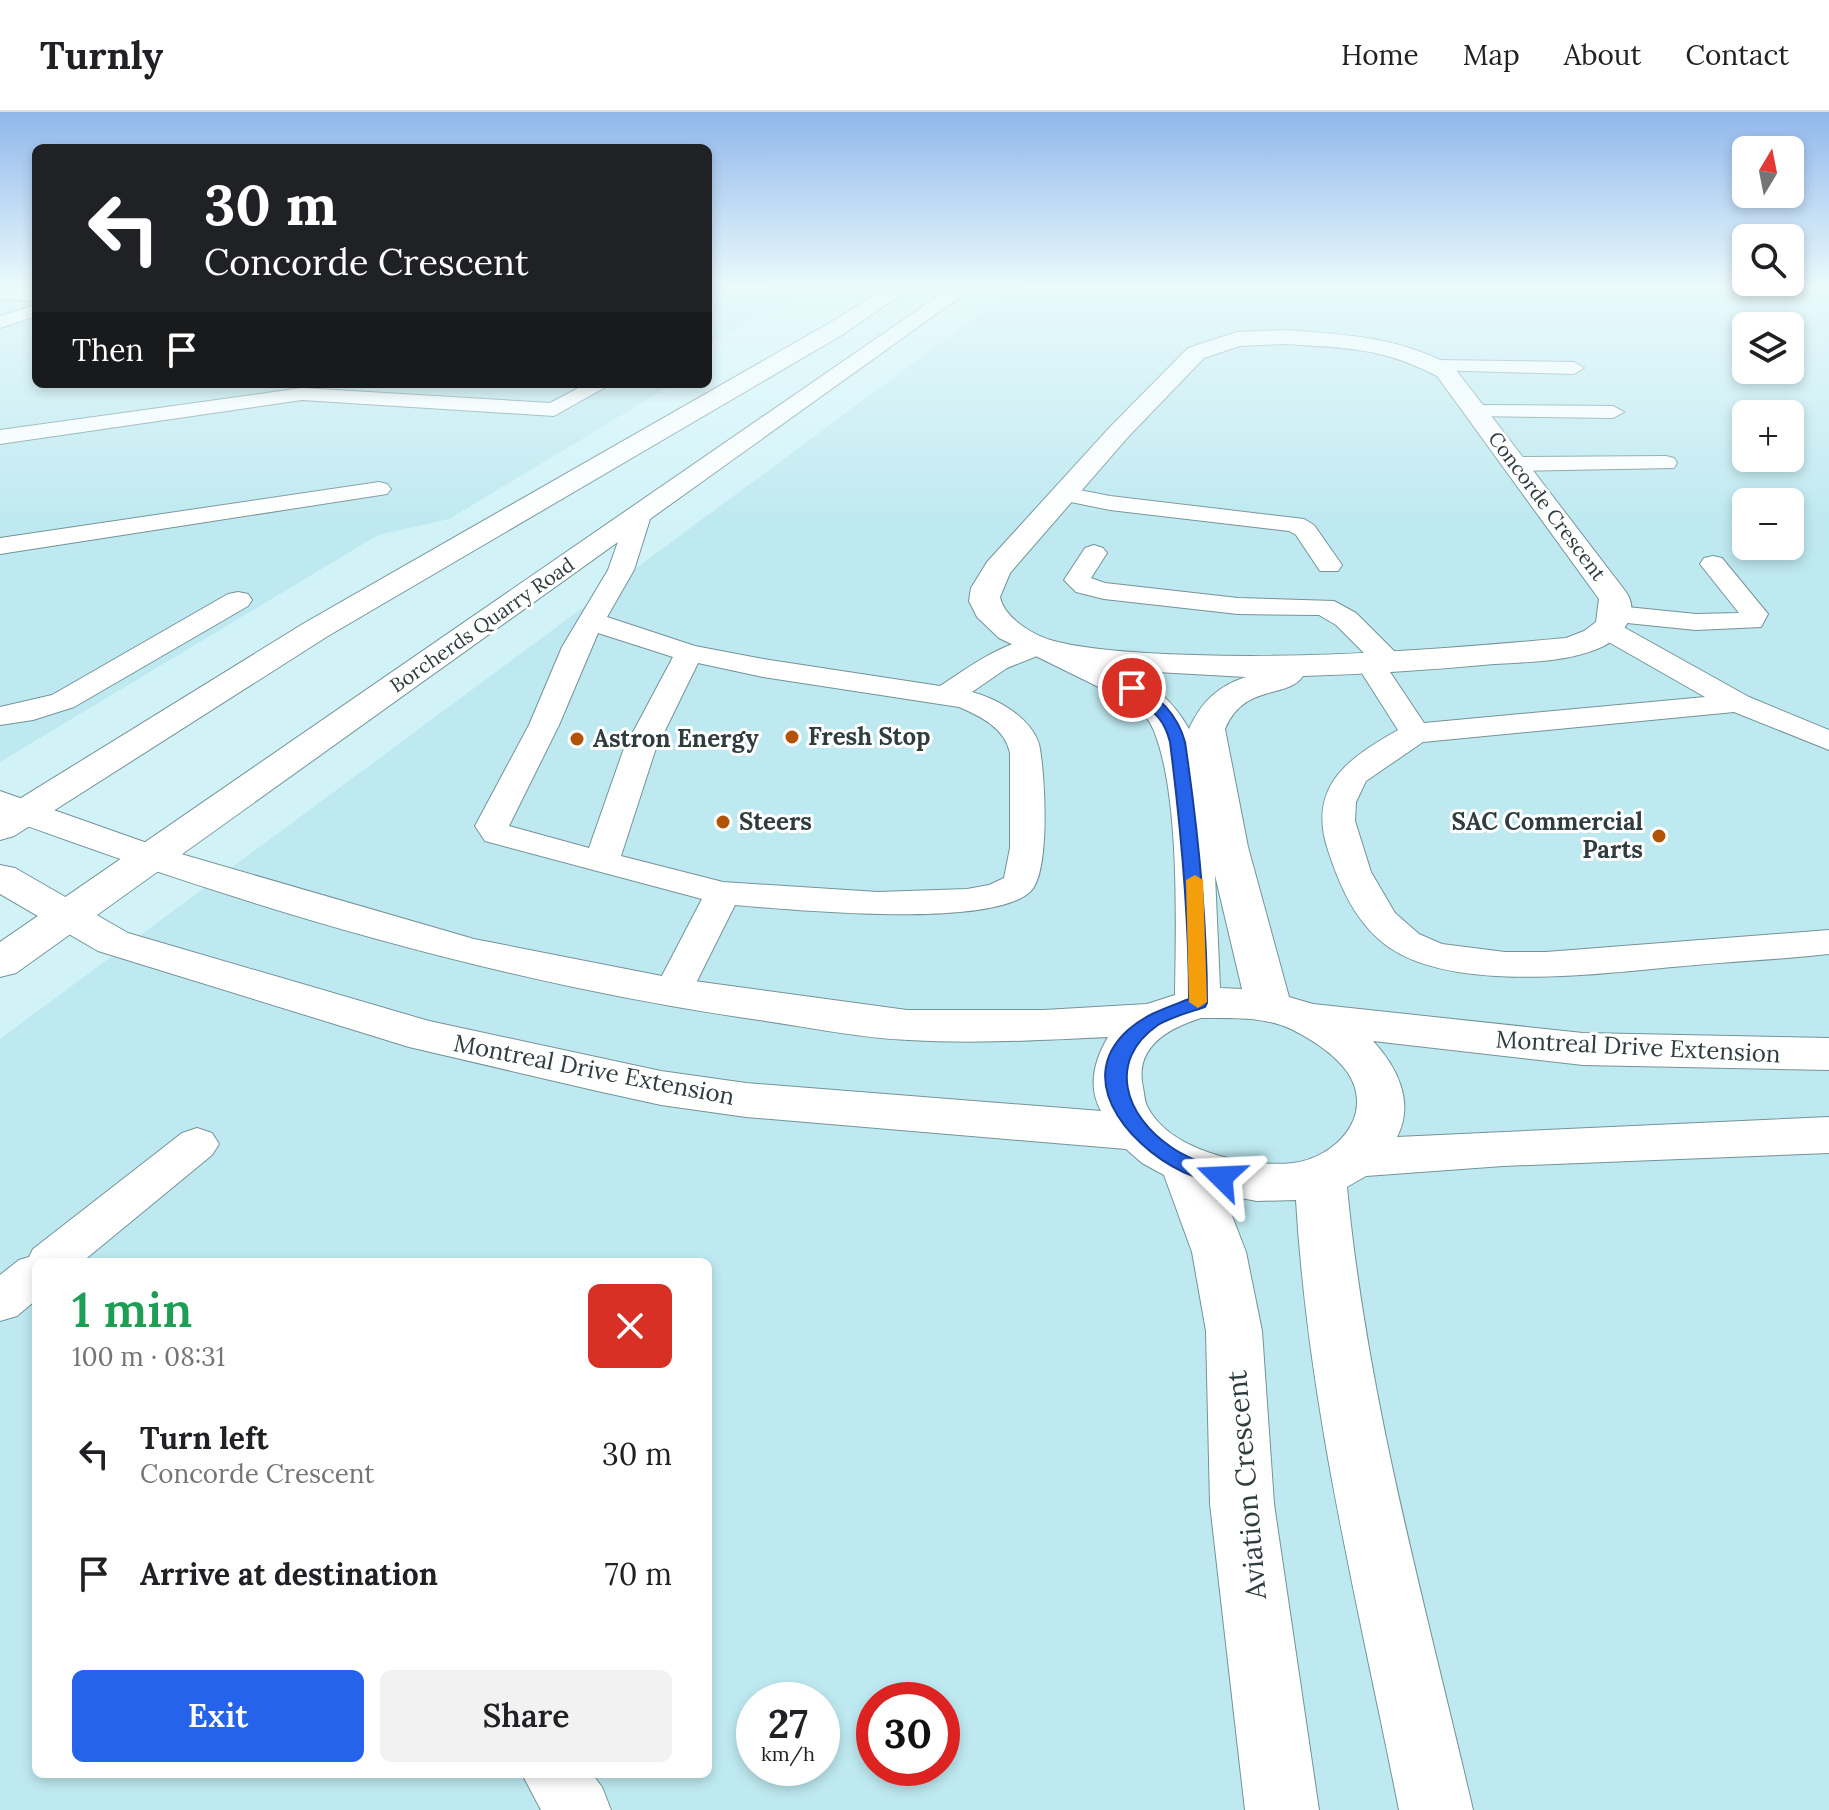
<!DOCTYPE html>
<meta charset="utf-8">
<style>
body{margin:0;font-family:Lora,serif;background:#f2f2f2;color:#202124;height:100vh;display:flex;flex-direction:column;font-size:30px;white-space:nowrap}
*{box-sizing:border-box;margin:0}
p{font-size:26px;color:#757577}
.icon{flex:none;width:44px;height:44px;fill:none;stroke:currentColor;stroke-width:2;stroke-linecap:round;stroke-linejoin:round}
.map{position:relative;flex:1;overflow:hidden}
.drawer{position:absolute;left:32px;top:1146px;width:680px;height:520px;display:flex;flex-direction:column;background:#fff;border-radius:12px;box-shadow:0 4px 12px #0003}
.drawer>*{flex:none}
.hud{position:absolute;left:32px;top:32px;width:680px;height:244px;border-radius:12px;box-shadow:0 4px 12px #0003;background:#202124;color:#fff;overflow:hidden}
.needle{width:52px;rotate:10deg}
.tools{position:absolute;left:1732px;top:24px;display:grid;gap:16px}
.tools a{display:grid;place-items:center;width:72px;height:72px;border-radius:12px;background:#fff;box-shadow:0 4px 12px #0003;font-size:40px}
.speed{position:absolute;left:736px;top:1570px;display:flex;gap:16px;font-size:40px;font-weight:700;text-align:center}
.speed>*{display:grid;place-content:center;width:104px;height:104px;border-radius:50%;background:#fff;box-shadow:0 4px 12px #0003;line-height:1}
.speed small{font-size:20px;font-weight:400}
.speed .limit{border:12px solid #d22;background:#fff;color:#111}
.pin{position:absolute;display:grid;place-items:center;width:68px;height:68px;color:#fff;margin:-34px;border:4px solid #fff;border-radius:50%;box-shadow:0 2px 8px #0007}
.me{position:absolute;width:88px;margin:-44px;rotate:291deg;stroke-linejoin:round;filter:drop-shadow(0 0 6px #0008)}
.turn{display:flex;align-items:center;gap:28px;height:168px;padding:0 40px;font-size:36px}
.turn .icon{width:104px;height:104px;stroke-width:2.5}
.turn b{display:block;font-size:56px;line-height:68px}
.then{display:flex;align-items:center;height:76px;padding:0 40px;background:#0003;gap:16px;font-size:30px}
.round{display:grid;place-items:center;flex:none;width:84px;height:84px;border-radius:12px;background:#f2f2f2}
.headline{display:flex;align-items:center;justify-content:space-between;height:136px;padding:0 40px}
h1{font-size:48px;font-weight:600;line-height:60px;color:#1e9e55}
.action{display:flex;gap:16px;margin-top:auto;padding:16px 40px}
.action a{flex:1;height:92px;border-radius:12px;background:#2563eb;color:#fff;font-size:32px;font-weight:600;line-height:92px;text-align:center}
.action a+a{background:#f2f2f2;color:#202124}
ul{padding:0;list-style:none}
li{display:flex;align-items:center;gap:24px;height:120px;padding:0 40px}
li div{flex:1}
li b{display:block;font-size:30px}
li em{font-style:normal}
header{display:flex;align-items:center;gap:48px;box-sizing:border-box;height:112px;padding:0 40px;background:#fff;border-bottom:2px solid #e0e0e0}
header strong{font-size:38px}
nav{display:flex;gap:44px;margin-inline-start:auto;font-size:28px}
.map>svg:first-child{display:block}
</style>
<header>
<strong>Turnly</strong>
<nav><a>Home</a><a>Map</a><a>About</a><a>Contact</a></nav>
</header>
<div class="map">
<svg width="1829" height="1698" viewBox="0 0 1829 1698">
<rect width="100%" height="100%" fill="#d1f3f8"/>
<g fill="#bee9f0" fill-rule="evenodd">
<path d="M 0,175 L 36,175 L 36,272 L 673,272 L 449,407 L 378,423 L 0,650 Z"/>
<path d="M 708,175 L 811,175 L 708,232 Z"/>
<path d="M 1016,175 L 1829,175 L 1829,1698 L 0,1698 L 0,927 ZM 1746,214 L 1790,214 L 1790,258 L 1746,258 ZM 1746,302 L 1790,302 L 1790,346 L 1746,346 ZM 1746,390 L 1790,390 L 1790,434 L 1746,434 ZM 36,1150 L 708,1150 L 708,1662 L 36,1662 ZM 754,1588 L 822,1588 L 822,1656 L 754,1656 ZM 874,1588 L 942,1588 L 942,1656 L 874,1656 Z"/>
</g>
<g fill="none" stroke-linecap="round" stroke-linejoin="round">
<defs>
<g id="service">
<path d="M 36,193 L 36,204 L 0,216 L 0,204 Z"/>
<path d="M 1438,248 L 1574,250 L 1584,256 L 1574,262 L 1431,258 L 1428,254 Z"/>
<path d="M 586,272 L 611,272 L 554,304 L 302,288 L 0,332 L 0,318 L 302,276 L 550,291 Z"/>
<path d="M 1476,293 L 1613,294 L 1624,300 L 1613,306 L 1468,304 L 1465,299 L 1468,294 Z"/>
<path d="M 1666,344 L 1674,346 L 1677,351 L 1674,356 L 1517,359 L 1509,357 L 1506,352 L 1509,347 L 1517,345 Z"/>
<path d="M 379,370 L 387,372 L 391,377 L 387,382 L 0,442 L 0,426 Z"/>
<path d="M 1064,375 L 1110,384 L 1304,407 L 1314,413 L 1342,453 L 1338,459 L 1320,459 L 1296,423 L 1289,419 L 1110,398 L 1056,387 L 1052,382 L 1056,377 Z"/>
<path d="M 639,397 L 648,399 L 651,404 L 634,458 L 607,505 L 695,534 L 763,547 L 940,574 C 966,557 1015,520 1047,528 L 1051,534 L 1047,540 L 1007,556 L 972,580 C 998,587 1030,605 1039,632 C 1045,660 1051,761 1030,780 C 989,817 792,798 735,793 L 691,881 L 686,890 L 672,894 L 658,890 L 653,881 L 702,787 L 485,729 L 475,714 L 529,613 L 562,535 L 608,458 L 627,404 L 630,399 ZM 598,521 L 673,545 L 623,639 L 589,736 L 509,714 L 559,613 ZM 698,551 L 763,565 L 959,595 C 980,604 1005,616 1010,641 L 1010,736 L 1004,766 L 989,773 L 967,777 L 878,780 L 723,770 L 621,744 L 655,639 Z"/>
<path d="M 1094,433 L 1103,436 L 1107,441 L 1091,466 L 1105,471 L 1238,486 L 1334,489 L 1356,501 L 1400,545 L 1404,551 L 1400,557 L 1390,560 L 1424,611 L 1705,585 L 1598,524 L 1594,518 L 1598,512 L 1608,510 L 1618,512 L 1749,585 L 1829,618 L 1829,638 L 1734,600 L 1423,630 L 1366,669 L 1356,690 L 1355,709 L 1371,760 L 1395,801 L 1419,822 L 1442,832 L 1505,840 L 1546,840 L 1829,818 L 1829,842 C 1785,847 1740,849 1696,853 C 1614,859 1461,884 1390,836 C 1356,813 1339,773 1327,735 C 1308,673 1350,645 1398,618 L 1356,552 L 1360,546 L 1367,544 L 1336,513 L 1319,503 L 1238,502 L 1104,487 L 1076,480 L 1064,468 L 1085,436 Z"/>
<path d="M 1713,444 L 1722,446 L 1768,502 L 1761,515 L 1696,518 L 1617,510 L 1607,508 L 1603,502 L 1607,496 L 1617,494 L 1696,502 L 1739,501 L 1700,452 L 1704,446 Z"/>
<path d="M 238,480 L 248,482 L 252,488 L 248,494 L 74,595 L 33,608 L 0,613 L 0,595 L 52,583 L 228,482 Z"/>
<path d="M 197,1016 L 212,1021 L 219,1032 L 212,1043 L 82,1150 L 36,1150 L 36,1188 L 17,1204 L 0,1209 L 0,1163 L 19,1148 L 29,1145 L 33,1137 L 182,1021 Z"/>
<path d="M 522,1662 L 592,1662 L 602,1675 L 611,1698 L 541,1698 Z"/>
</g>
<g id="minor">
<path d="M 0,175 L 36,177 L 36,189 L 0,187 Z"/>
<path d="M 1285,218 C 1350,223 1394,224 1453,254 L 1626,480 C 1642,503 1619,529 1597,537 C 1565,550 1528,550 1494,552 C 1430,558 1367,562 1303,564 C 1288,587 1244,571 1225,617 L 1248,735 L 1289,885 L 1313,892 L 1583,921 L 1829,926 L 1829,958 L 1583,953 L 1373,929 C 1397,955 1415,990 1397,1025 L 1829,1005 L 1829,1041 L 1503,1054 L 1366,1064 L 1347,1075 C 1367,1287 1425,1491 1473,1698 L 1399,1698 C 1359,1496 1308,1295 1296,1088 L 1257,1089 L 1224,1083 L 1246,1140 L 1262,1219 L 1274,1392 L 1319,1698 L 1245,1698 L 1210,1392 L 1206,1219 L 1192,1140 L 1164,1063 L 1142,1051 L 1126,1037 L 746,1005 L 661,993 L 593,978 L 409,935 L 98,839 L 0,782 L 0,753 L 15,756 L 128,821 L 429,909 L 661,959 L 746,971 L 1101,999 C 1087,974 1095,947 1108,925 C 1042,928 975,932 909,928 C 859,926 808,915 759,908 C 499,871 246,795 0,704 L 0,679 L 164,737 L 474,827 L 672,866 L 907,898 L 1044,898 L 1147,892 L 1175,883 C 1176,811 1180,684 1154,619 C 1149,606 1141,599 1131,591 L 999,526 L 977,505 L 969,489 L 971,476 L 987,450 L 1110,315 L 1188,236 L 1237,220 ZM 1285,232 C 1346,236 1381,235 1437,264 L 1599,487 L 1596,510 L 1584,519 L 1566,526 C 1442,537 1319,547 1194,543 C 1155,542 1092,539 1054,529 C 1034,524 1004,506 1000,485 L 1010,461 L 1128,325 L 1204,246 L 1240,234 ZM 1121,558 L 1246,565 C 1218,574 1201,590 1189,617 C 1172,587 1152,572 1121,558 ZM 1215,763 L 1242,877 L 1220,876 ZM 1201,906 C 1230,906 1263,904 1291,917 C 1311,927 1335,942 1348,961 C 1376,1005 1334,1046 1293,1051 C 1247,1056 1169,1039 1147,994 C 1144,987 1144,978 1142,970 C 1137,933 1170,916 1201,906 Z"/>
</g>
<g id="secondary">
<path d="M 888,175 L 912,175 L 842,223 L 328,524 L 14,724 L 0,728 L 0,699 L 306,510 L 826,213 Z"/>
<path d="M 951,175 L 974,175 L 16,861 L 0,865 L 0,830 Z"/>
</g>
</defs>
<use href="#service" stroke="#749398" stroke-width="2"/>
<use href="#minor" stroke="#749398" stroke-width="2"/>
<use href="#secondary" stroke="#749398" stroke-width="2"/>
<use href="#service" fill="#fff" fill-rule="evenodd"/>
<use href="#minor" fill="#fff" fill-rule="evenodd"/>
<use href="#secondary" fill="#fff" fill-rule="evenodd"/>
</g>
<linearGradient id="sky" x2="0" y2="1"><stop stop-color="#90b7eb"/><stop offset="0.42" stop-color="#eafafc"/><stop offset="1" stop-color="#eafafc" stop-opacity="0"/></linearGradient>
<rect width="1829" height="413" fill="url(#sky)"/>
<path fill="#2563eb" stroke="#184099" stroke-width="2" d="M 1132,572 C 1158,581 1178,604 1185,630 C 1198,718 1207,802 1207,891 L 1205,895 C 1190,900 1171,905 1158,913 C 1106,949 1125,1004 1171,1035 C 1188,1047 1209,1053 1228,1060 L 1231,1065 L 1228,1071 C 1216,1075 1205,1068 1193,1064 C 1139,1044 1068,972 1128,918 C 1146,902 1166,896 1189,887 C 1189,800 1181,717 1170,630 C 1162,598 1145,597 1125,576 Z"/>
<path fill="#f59e0b" d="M 1195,763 L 1203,768 L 1207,890 L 1198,896 L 1189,890 L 1186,768 Z"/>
<g fill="#b25307" stroke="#fff" stroke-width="3">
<circle cx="792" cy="625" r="8"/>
<circle cx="577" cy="627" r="8"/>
<circle cx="723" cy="710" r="8"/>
<circle cx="1659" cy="724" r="8"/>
</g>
<g text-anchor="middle" stroke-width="6" stroke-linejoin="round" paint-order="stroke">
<g font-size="20" fill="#2f3d3f" stroke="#fff">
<text transform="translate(1547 394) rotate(53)" y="7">Concorde Crescent</text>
<text transform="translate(482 513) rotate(-35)" y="7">Borcherds Quarry Road</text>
</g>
<g font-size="24" font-weight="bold" fill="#2f3d3f" stroke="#fff" text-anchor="start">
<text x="808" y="633">Fresh Stop</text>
<text x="593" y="635">Astron Energy</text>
<text x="739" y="718">Steers</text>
<text x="1643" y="718" text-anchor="end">SAC Commercial<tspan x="1643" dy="28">Parts</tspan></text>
</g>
<g font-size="24" fill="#2f3d3f" stroke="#fff">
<text transform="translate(1638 935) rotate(3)" y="8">Montreal Drive Extension</text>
<text transform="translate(594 958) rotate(11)" y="8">Montreal Drive Extension</text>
</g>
<g font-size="28" fill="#2f3d3f" stroke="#fff">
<text transform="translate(1246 1373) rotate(-95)" y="10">Aviation Crescent</text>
</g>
</g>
</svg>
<div class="tools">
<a><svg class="needle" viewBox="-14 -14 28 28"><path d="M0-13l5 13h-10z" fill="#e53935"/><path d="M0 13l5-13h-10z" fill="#757577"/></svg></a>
<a><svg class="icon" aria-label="search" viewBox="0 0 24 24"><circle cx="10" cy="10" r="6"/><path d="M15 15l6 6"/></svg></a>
<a><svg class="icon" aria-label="layers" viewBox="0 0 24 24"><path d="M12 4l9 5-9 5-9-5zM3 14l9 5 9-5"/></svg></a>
<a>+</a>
<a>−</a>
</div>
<div class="speed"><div>27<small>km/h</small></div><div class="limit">30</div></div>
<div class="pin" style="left:1132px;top:576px;background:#d93025"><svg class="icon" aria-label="arrive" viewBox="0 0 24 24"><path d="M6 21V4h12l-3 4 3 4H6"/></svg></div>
<svg class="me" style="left:1221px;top:1065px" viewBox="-20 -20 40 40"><path d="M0-17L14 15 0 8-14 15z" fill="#2563eb" stroke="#fff" stroke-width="4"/></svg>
<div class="hud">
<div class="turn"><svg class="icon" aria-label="left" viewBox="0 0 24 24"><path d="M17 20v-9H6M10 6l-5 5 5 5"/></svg><div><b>30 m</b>Concorde Crescent</div></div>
<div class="then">Then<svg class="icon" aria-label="arrive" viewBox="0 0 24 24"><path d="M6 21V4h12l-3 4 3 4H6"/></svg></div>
</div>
<section class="drawer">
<div class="headline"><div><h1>1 min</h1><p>100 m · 08:31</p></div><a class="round" style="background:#d93025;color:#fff"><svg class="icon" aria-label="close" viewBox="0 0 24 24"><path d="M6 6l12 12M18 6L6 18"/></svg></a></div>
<ul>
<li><svg class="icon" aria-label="left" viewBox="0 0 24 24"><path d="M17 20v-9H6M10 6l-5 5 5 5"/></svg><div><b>Turn left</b><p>Concorde Crescent</p></div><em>30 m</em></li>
<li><svg class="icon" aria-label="arrive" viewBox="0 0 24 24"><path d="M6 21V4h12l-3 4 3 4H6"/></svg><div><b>Arrive at destination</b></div><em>70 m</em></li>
</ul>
<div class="action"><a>Exit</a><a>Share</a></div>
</section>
</div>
